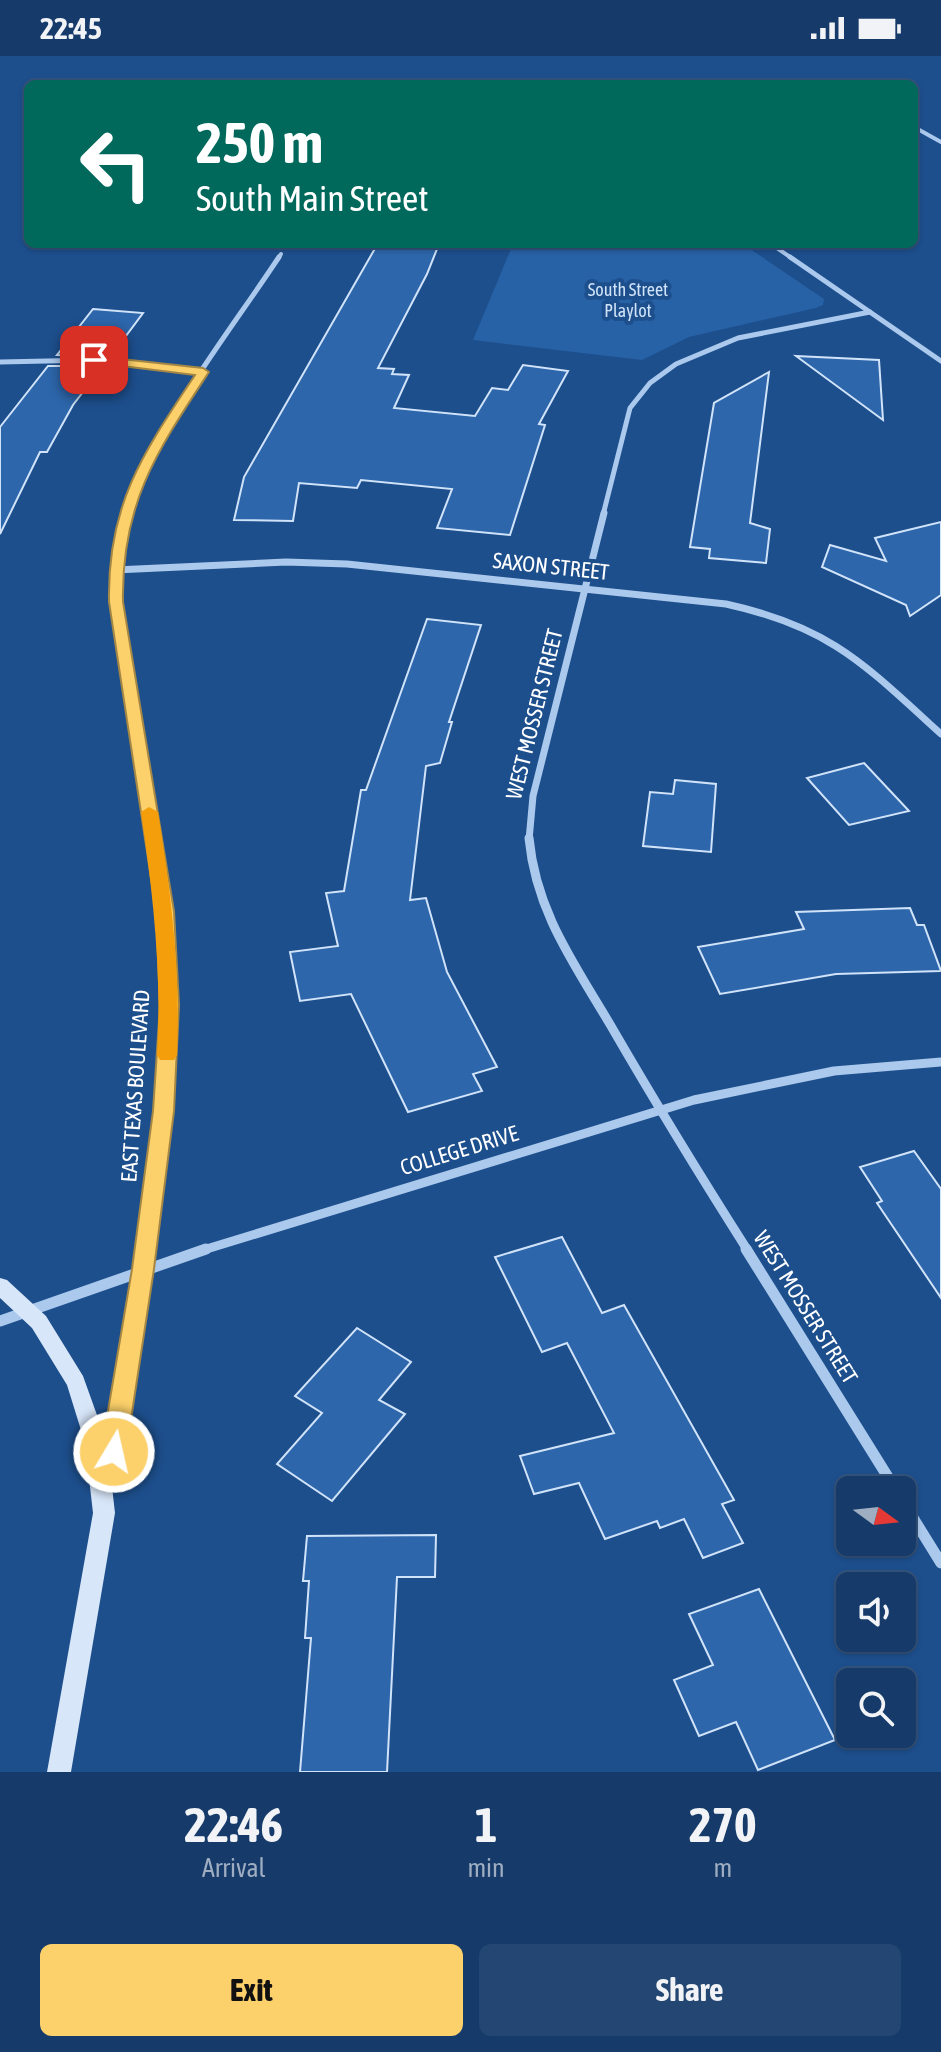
<!DOCTYPE html>
<style>
body{margin:0;font-family:"Asap Condensed",sans-serif;background:#234672;color:#f1f3f6;height:100vh;display:flex;flex-direction:column;font-size:30px;white-space:nowrap}
*{box-sizing:border-box;margin:0}
p{font-size:26px;color:#9eadc1}
.icon{flex:none;width:44px;height:44px;fill:none;stroke:currentColor;stroke-width:2;stroke-linecap:round;stroke-linejoin:round}
.map{position:relative;height:1716px;overflow:hidden}
.sheet{display:flex;flex-direction:column;background:#163b6a;flex:1}
.sheet>*{flex:none}
.hud{position:absolute;left:24px;top:24px;width:894px;height:168px;border-radius:12px;box-shadow:0 2px 6px #0004,0 0 0 2px #35557e;background:#00695c;color:#fff;overflow:hidden}
.needle{width:52px;rotate:105deg}
.buttons{position:absolute;left:836px;top:1420px;display:grid;gap:16px}
.buttons a{display:grid;place-items:center;width:80px;height:80px;border-radius:12px;background:#163b6a;box-shadow:0 2px 6px #0004,0 0 0 2px #35557e;font-size:40px}
.pin{position:absolute;display:grid;place-items:center;width:68px;height:68px;color:#fff;margin:-34px;border-radius:16px;box-shadow:0 4px 12px #0006}
.me{position:absolute;width:88px;margin:-44px;rotate:9deg;stroke-linejoin:round;filter:drop-shadow(0 0 6px #0008)}
.turn{display:flex;align-items:center;gap:28px;height:168px;padding:0 40px;font-size:36px}
.turn .icon{width:104px;height:104px;stroke-width:2.5}
.turn b{display:block;font-size:56px;line-height:68px}
.eta{display:flex;justify-content:space-evenly;align-items:center;height:136px;text-align:center}
.eta b{font-size:48px;font-weight:700;line-height:56px}
.action{display:flex;gap:16px;margin-top:auto;padding:16px 40px}
.action a{flex:1;height:92px;border-radius:12px;background:#fcd06a;color:#111;font-size:32px;font-weight:700;line-height:92px;text-align:center}
.action a+a{background:#234672;color:#f1f3f6}
.status{display:flex;justify-content:space-between;align-items:center;height:56px;padding:0 40px;background:#163b6a;direction:ltr}
.status svg{height:22px;fill:currentColor}
.map>svg:first-child{display:block}
</style>
<div class="status"><b>22:45</b><svg viewBox="0 0 49 12"><path d="M0 12V9h3v3zM5 12V6h3v6zM10 12V3h3v9zM15 12V0h3v12zM26 1h20v11H26zM47 4h2v5h-2z"/></svg></div>
<div class="map">
<svg width="941" height="1716" viewBox="0 0 941 1716">
<rect width="100%" height="100%" fill="#1d4f8d"/>
<path fill="#2761a6" d="M 513,188 L 743,188 L 824,243 L 823,249 L 816,252 L 689,281 L 642,304 L 473,284 Z"/>
<g fill="#2d66ab" stroke="#d0e3f9" stroke-width="2">
<path d="M 439,188 L 427,218 L 378,312 L 394,313 L 392,318 L 409,319 L 394,352 L 475,360 L 492,332 L 508,334 L 523,309 L 568,315 L 539,368 L 545,369 L 510,479 L 437,472 L 452,433 L 361,424 L 357,432 L 299,427 L 293,465 L 234,464 L 244,421 L 377,189 Z"/>
<path d="M 93,253 L 143,257 L 111,300 L 57,299 Z"/>
<path d="M 796,300 L 879,304 L 883,364 Z"/>
<path d="M 48,310 L 103,310 L 73,349 L 47,396 L 40,396 L 0,478 L 0,371 Z"/>
<path d="M 769,316 L 750,467 L 770,473 L 766,507 L 709,502 L 710,493 L 690,491 L 714,347 Z"/>
<path d="M 941,466 L 941,539 L 910,560 L 906,549 L 822,511 L 830,489 L 886,505 L 875,482 Z"/>
<path d="M 427,563 L 481,569 L 449,666 L 452,666 L 440,707 L 426,710 L 410,844 L 426,842 L 447,916 L 497,1011 L 473,1018 L 482,1035 L 408,1056 L 351,938 L 300,945 L 290,896 L 338,890 L 326,837 L 344,835 L 361,734 L 366,734 Z"/>
<path d="M 864,707 L 909,755 L 849,769 L 807,722 Z"/>
<path d="M 675,724 L 716,728 L 711,796 L 643,790 L 650,736 L 673,738 Z"/>
<path d="M 910,852 L 917,869 L 924,869 L 941,915 L 836,918 L 720,938 L 698,891 L 804,873 L 796,856 Z"/>
<path d="M 914,1095 L 941,1133 L 941,1242 L 877,1147 L 882,1145 L 860,1111 Z"/>
<path d="M 562,1181 L 602,1257 L 624,1249 L 734,1444 L 722,1448 L 743,1487 L 703,1502 L 684,1463 L 660,1472 L 657,1465 L 605,1483 L 579,1427 L 534,1438 L 520,1400 L 614,1377 L 567,1287 L 542,1296 L 495,1201 Z"/>
<path d="M 357,1272 L 411,1306 L 379,1344 L 405,1358 L 332,1445 L 277,1408 L 322,1357 L 295,1340 Z"/>
<path d="M 436,1479 L 435,1521 L 397,1521 L 387,1716 L 300,1716 L 311,1582 L 305,1582 L 309,1525 L 303,1525 L 307,1480 Z"/>
<path d="M 759,1533 L 835,1684 L 758,1714 L 736,1666 L 699,1680 L 674,1624 L 713,1609 L 689,1558 Z"/>
</g>
<g fill="none" stroke-linecap="round" stroke-linejoin="round">
<g stroke="#abc9ed" stroke-width="4">
<path d="M 914,71 L 941,86"/>
<path d="M 771,188 L 793,203"/>
<path d="M 278,203 L 281,198"/>
</g>
<g stroke="#abc9ed" stroke-width="5">
<path d="M 790,201 L 941,305"/>
<path d="M 0,306 L 94,304 L 203,316"/>
<path d="M 125,459 C 158,365 224,284 279,201"/>
<path d="M 603,459 L 630,352 L 650,327 L 676,308 L 738,282 L 870,256"/>
</g>
<g stroke="#abc9ed" stroke-width="7">
<path d="M 126,457 L 115,514 L 116,546 L 154,784"/>
<path d="M 115,514 L 286,506 L 347,508 L 726,548 C 831,571 865,609 941,678"/>
<path d="M 529,784 L 533,740 L 604,457"/>
</g>
<g stroke="#abc9ed" stroke-width="9">
<path d="M 529,782 C 536,856 574,907 611,970 C 655,1046 701,1121 748,1195"/>
<path d="M 145,1195 C 160,1083 177,968 165,854 C 162,830 157,806 153,782"/>
<path d="M 200,1195 L 694,1044 L 834,1015 L 941,1006"/>
</g>
<g stroke="#abc9ed" stroke-width="11">
<path d="M 746,1193 L 896,1434"/>
<path d="M 0,1265 L 206,1193"/>
<path d="M 109,1424 L 146,1193"/>
<path d="M 902,1444 L 941,1507"/>
</g>
<path fill="#d7e6f9" fill-rule="evenodd" d="M 0,1222 L 7,1224 L 46,1260 L 83,1320 L 107,1387 L 115,1457 L 71,1716 L 47,1716 L 93,1457 L 85,1387 L 67,1329 L 32,1272 L 0,1242 Z"/>
</g>
<path fill="#fcd06a" stroke="#a48745" stroke-width="2" d="M 94,300 L 203,312 L 209,316 C 157,395 121,448 123,546 L 174,855 L 179,949 L 174,1055 L 154,1213 L 126,1396 L 122,1403 L 114,1406 L 105,1403 L 101,1396 L 132,1213 L 153,1055 L 160,949 L 156,855 L 109,546 C 107,449 143,397 195,319 L 90,306 L 90,301 Z"/>
<path fill="#f59e0b" d="M 149,751 L 158,756 C 171,837 181,916 177,999 L 174,1004 L 160,1004 L 157,999 C 162,916 153,838 141,756 Z"/>
<g text-anchor="middle" stroke-width="8" stroke-linejoin="round" paint-order="stroke">
<g font-size="18" fill="#d0e3f9" stroke="#1d4f8d">
<text x="628" y="240">South Street<tspan x="628" dy="21">Playlot</tspan></text>
</g>
<g font-size="22" fill="#fff" stroke="#1d4f8d">
<text transform="translate(551 510) rotate(6)" y="8">SAXON STREET</text>
<text transform="translate(534 658) rotate(-76)" y="8">WEST MOSSER STREET</text>
<text transform="translate(135 1030) rotate(-86)" y="8">EAST TEXAS BOULEVARD</text>
<text transform="translate(459 1094) rotate(-17)" y="8">COLLEGE DRIVE</text>
<text transform="translate(806 1251) rotate(58)" y="8">WEST MOSSER STREET</text>
</g>
</g>
</svg>
<div class="buttons">
<a><svg class="needle" viewBox="-14 -14 28 28"><path d="M0-13l5 13h-10z" fill="#e53935"/><path d="M0 13l5-13h-10z" fill="#9eadc1"/></svg></a>
<a><svg class="icon" aria-label="sound" viewBox="0 0 24 24"><path d="M4 9h4l5-4v14l-5-4H4zM17 9q2 3 0 6"/></svg></a>
<a><svg class="icon" aria-label="search" viewBox="0 0 24 24"><circle cx="10" cy="10" r="6"/><path d="M15 15l6 6"/></svg></a>
</div>
<div class="pin" style="left:94px;top:304px;background:#d93025"><svg class="icon" aria-label="arrive" viewBox="0 0 24 24"><path d="M6 21V4h12l-3 4 3 4H6"/></svg></div>
<svg class="me" style="left:114px;top:1396px" viewBox="-20 -20 40 40"><circle r="17" fill="#fcd06a" stroke="#fff" stroke-width="3"/><path d="M0-11L8 9 0 5-8 9z" fill="#fff"/></svg>
<div class="hud">
<div class="turn"><svg class="icon" aria-label="left" viewBox="0 0 24 24"><path d="M17 20v-9H6M10 6l-5 5 5 5"/></svg><div><b>250 m</b>South Main Street</div></div>
</div>
</div>
<section class="sheet">
<div class="eta">
<div><b>22:46</b><p>Arrival</p></div>
<div><b>1</b><p>min</p></div>
<div><b>270</b><p>m</p></div>
</div>
<div class="action"><a>Exit</a><a>Share</a></div>
</section>
